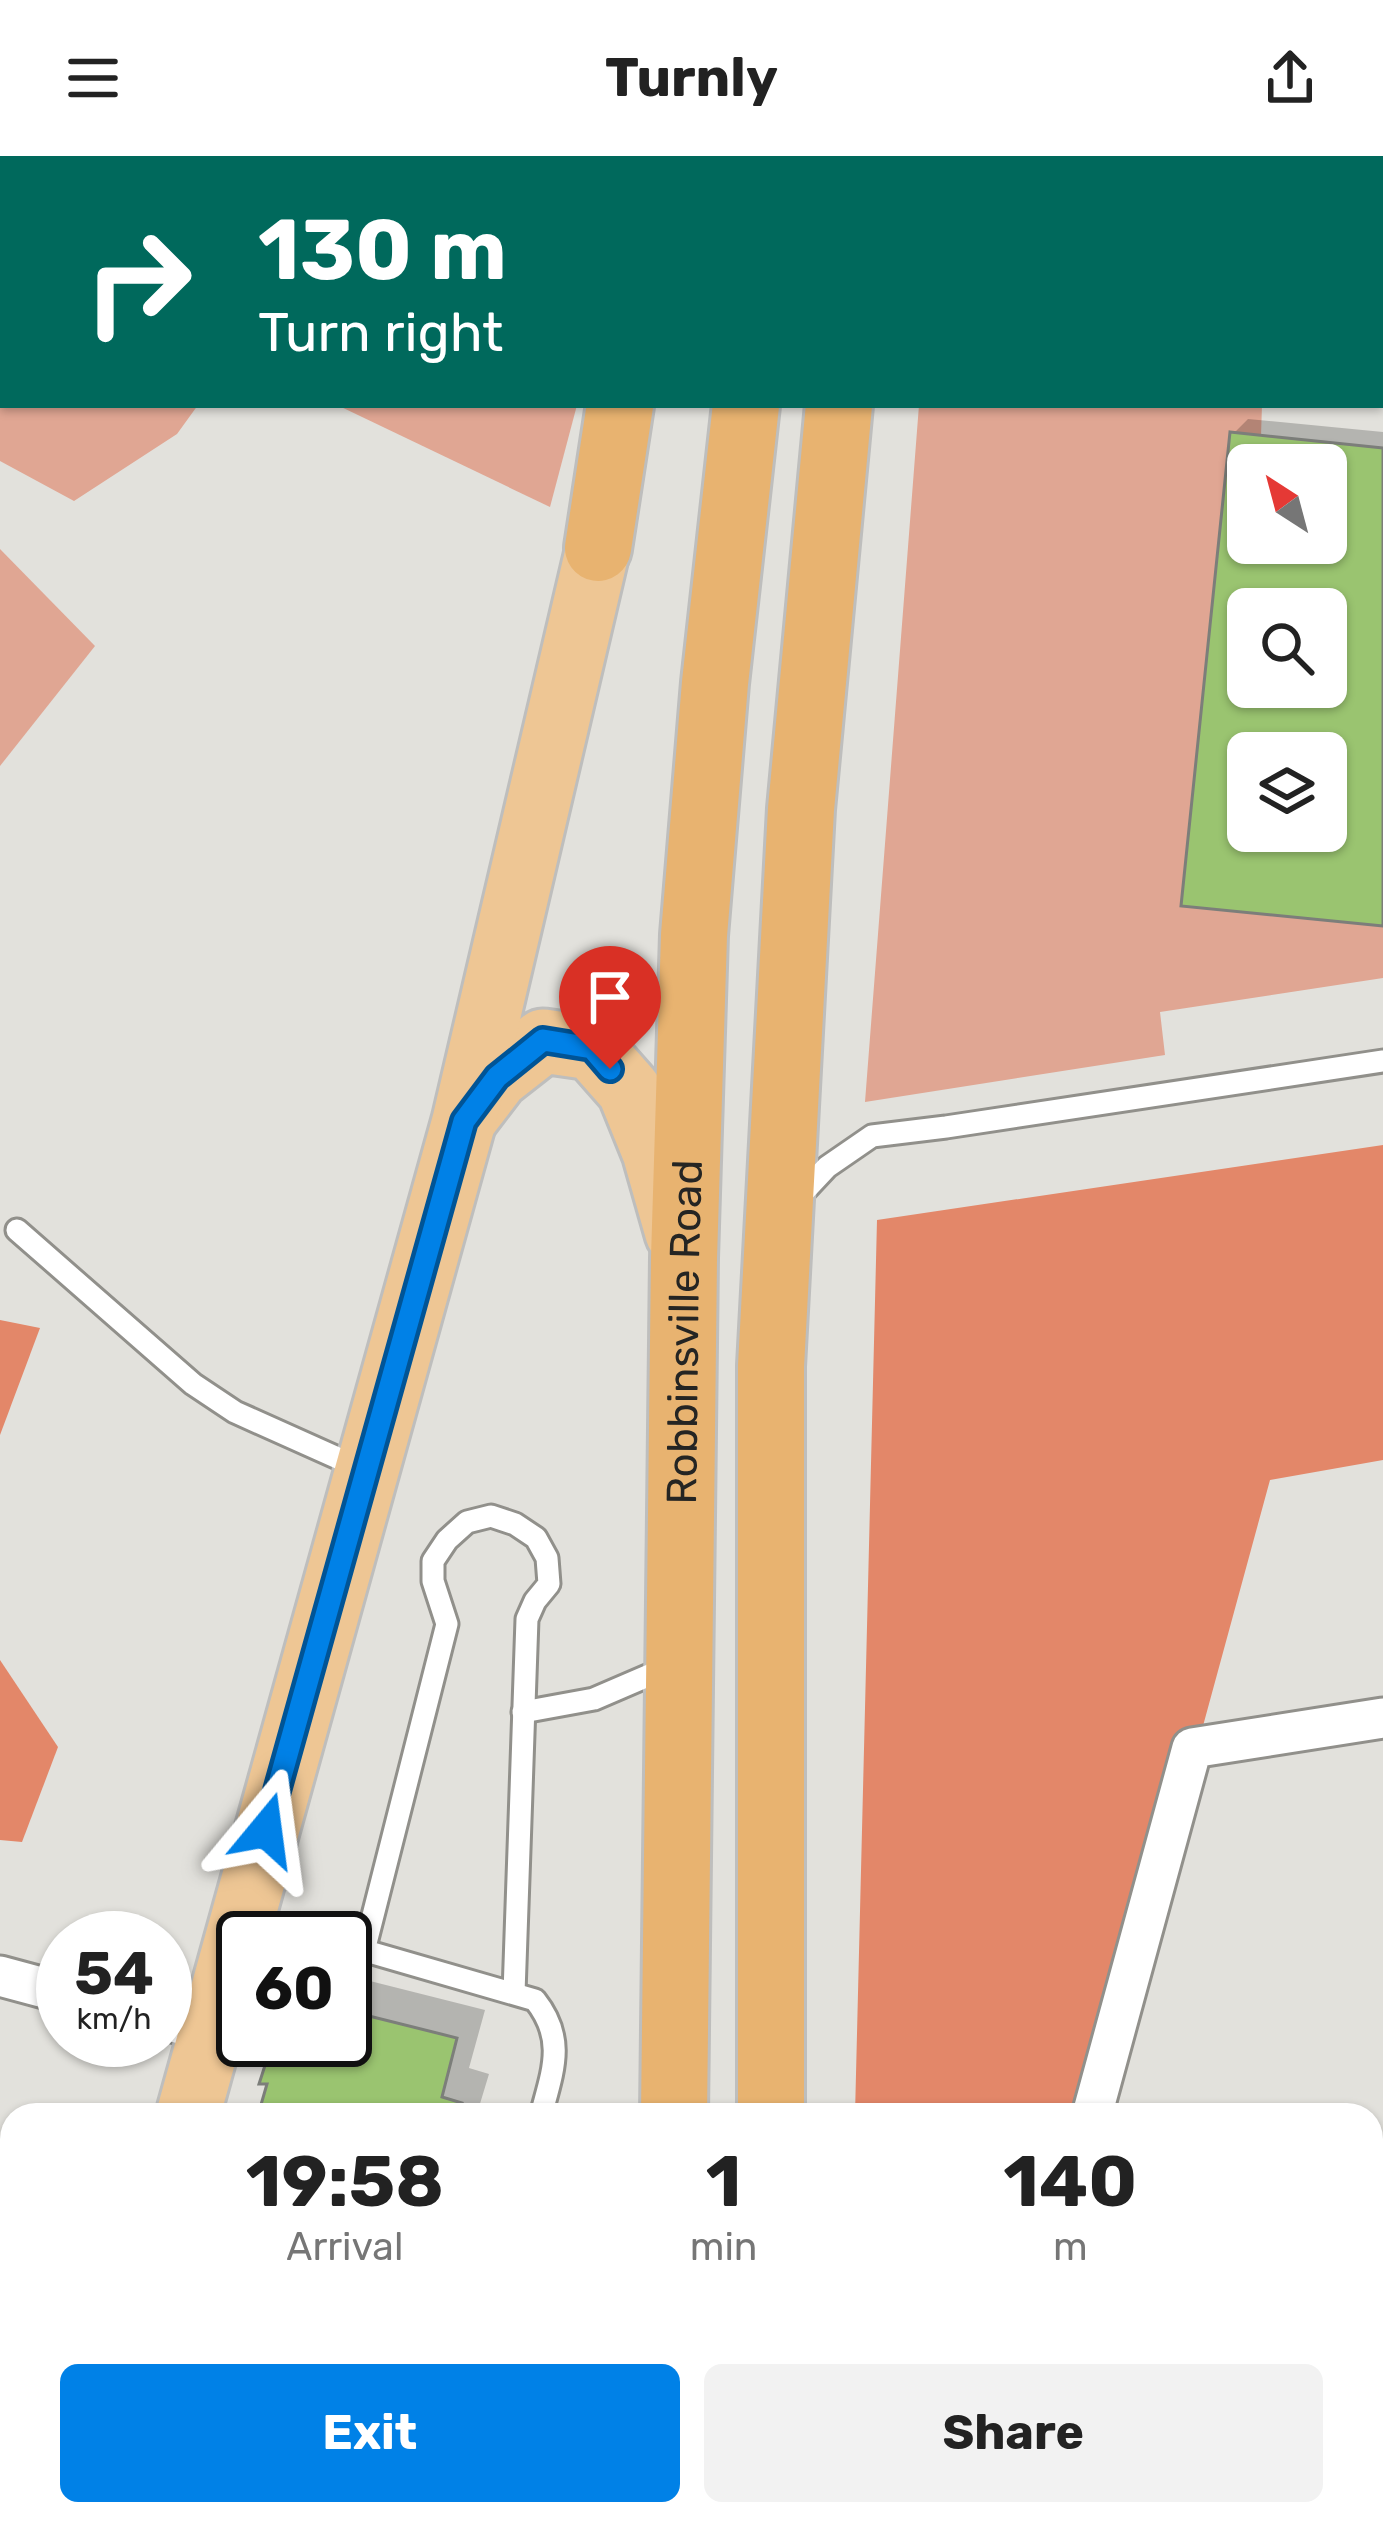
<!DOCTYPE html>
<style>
body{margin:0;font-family:Rubik,sans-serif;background:#f2f2f2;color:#222;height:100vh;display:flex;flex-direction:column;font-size:45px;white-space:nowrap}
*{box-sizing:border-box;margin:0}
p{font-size:39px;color:#767676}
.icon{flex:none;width:66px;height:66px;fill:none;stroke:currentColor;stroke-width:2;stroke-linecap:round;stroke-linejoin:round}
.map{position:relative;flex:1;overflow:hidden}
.details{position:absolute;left:0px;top:1947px;width:1383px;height:423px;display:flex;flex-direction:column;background:#fff;border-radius:36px 36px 0 0;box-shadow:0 3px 9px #0004}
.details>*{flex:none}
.banner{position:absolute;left:0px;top:0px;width:1383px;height:252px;box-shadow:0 3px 9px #0004;background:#00695c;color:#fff;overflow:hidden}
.needle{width:78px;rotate:324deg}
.fabs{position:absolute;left:1227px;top:288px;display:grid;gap:24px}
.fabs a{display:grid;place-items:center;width:120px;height:120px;border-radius:18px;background:#fff;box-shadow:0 3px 9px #0004;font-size:60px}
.speed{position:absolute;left:36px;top:1755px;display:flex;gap:24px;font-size:60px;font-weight:700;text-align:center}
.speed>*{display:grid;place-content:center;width:156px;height:156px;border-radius:50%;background:#fff;box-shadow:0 3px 9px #0004;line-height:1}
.speed small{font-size:30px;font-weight:400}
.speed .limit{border:6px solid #111;border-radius:18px;background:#fff;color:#111}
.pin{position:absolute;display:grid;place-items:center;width:102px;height:102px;color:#fff;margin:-123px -51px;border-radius:50% 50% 50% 0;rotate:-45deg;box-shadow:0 0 12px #0007}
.pin .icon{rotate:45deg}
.me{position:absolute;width:132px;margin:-66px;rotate:16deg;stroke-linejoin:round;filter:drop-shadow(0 0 9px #0008)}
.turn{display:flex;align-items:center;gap:42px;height:252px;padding:0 60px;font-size:54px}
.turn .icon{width:156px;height:156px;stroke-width:2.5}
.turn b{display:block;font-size:84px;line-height:102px}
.eta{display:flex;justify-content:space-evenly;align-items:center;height:204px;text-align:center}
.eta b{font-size:72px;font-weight:700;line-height:84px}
.action{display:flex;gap:24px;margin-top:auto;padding:24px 60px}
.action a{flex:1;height:138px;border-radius:18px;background:#0081e7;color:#fff;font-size:48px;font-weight:700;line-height:138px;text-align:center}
.action a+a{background:#f2f2f2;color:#222}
header{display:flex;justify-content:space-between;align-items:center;height:156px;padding:0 60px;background:#fff;font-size:54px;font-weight:700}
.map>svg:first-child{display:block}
</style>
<header><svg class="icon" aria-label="menu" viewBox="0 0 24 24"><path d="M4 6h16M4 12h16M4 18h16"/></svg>Turnly<svg class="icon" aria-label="share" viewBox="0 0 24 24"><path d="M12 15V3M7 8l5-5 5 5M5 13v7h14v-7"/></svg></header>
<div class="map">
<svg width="1383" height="2369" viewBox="0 0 1383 2369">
<rect width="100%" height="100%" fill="#e2e1dc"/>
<g fill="#e0a693">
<path d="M 0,0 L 294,0 L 298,3 L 3,3 L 3,249 L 198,249 L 177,278 L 74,345 L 0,305 Z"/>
<path d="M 337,249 L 577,249 L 550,351 Z"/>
<path d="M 919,249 L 1262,249 L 1261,280 L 1230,277 L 1181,749 L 1383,770 L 1383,822 L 1160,856 L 1165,899 L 865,946 Z"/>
<path d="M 0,393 L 95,490 L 0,610 Z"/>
</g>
<g fill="#e38769">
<path d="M 294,0 L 608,0 L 607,3 L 298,3 Z"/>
<path d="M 1383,989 L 1383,1304 L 1270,1324 L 1097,1959 L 855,1959 L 877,1064 Z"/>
<path d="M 0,1164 L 40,1172 L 0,1279 Z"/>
<path d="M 0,1504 L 58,1591 L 22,1686 L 0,1684 Z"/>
<path d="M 838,2358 L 988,2358 L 985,2369 L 836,2369 Z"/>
</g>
<g fill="#0003" fill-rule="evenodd">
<path d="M 1248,263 L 1383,276 L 1383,767 L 1184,747 L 1233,278 ZM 1248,309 L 1326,309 L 1326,387 L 1248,387 ZM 1248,453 L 1326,453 L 1326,531 L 1248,531 ZM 1248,597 L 1326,597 L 1326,675 L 1248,675 Z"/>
<path d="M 345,1821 L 366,1828 L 370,1825 L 485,1854 L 469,1912 L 489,1918 L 479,1951 L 471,1959 L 261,1959 L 271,1925 L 272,1898 L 283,1884 L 345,1884 Z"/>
</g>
<g fill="#9ac470" stroke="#7c7e7a" stroke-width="3" fill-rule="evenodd">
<path d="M 1230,276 L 1383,292 L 1383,770 L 1181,750 ZM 1248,309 L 1326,309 L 1326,387 L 1248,387 ZM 1248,453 L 1326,453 L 1326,531 L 1248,531 ZM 1248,597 L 1326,597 L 1326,675 L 1248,675 Z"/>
<path d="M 345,1854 L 457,1882 L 442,1941 L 462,1947 L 458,1959 L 258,1959 L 267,1928 L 259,1928 L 269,1897 L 276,1897 L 280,1884 L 345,1884 Z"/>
</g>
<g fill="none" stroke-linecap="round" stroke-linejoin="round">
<defs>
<g id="service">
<path d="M 1164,0 L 1168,3"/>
<path d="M 1380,80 L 1383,80"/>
<path d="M 798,1042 L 827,1011 L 872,980 L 946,971 L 1383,905"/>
<path d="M 17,1074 L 193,1228 L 235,1256 L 360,1312"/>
<path d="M 523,1556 L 594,1543 L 673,1509"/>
<path d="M 248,1765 L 317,1782"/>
<path d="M 345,1789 L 535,1844 C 566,1883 553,1914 541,1959"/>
<path d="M 364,1795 L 447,1468 L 433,1425 L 433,1405 L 447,1384 L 467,1366 L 491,1360 L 515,1368 L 536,1382 L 547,1402 L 549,1428 L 535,1445 L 527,1463 L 514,1837"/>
</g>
<g id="minor">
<path d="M 0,1820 L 63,1837"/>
<path d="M 165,1864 L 211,1876"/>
<path d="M 1092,1959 L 1192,1592 L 1383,1562"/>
<path d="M 1371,2112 L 1383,2115"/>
<path d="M 983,2369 L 986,2358"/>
</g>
<g id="primary">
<path d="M 468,959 L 497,921 L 543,885 L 592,892 L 629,934 L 654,996 L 677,1077"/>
<path d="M 188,1959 L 464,965 L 598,392"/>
<path d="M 75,2369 L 78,2358"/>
</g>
<g id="trunk">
<path d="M 698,3 L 700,0"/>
<path d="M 777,3 L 777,0"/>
<path d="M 872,3 L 873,0"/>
<path d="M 598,392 L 620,249"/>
<path id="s1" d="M 674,1959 L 684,1102 L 694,779 L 715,527 L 746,249"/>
<path d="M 771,1959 L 771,1210 L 801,653 L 839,249"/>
<path d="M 657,2369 L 657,2358"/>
<path d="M 755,2369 L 756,2358"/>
</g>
</defs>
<use href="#service" stroke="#91908b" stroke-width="27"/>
<use href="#minor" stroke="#91908b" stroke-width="45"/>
<use href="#primary" stroke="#bebebd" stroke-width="69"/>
<use href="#trunk" stroke="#bebebd" stroke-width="72"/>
<use href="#service" stroke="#fff" stroke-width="21"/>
<use href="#minor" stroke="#fff" stroke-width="39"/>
<use href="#primary" stroke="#eec694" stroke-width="63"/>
<use href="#trunk" stroke="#e8b370" stroke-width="66"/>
</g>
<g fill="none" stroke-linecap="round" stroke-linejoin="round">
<defs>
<path id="route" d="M 266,1674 L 464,965 L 497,921 L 543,884 L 592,892 L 610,913"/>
</defs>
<use href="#route" stroke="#005496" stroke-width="30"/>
<use href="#route" stroke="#0081e7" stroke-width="21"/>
</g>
<g text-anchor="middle" stroke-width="9" stroke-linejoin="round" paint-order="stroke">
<g font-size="42" fill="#252523" stroke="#fff">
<text dy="15" stroke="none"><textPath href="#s1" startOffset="783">Robbinsville Road</textPath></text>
</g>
</g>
</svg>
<div class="fabs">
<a><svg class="needle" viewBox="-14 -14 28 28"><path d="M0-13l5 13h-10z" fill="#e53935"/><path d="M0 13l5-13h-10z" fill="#767676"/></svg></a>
<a><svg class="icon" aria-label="search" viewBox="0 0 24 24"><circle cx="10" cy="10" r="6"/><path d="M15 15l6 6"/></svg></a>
<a><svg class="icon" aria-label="layers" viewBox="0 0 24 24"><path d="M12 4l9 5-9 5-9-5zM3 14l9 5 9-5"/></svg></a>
</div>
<div class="speed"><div>54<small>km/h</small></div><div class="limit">60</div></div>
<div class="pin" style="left:610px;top:913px;background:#d93025"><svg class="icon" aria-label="arrive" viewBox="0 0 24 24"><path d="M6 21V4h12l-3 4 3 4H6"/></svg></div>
<svg class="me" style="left:266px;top:1674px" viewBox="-20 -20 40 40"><path d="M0-17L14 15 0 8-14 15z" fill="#0081e7" stroke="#fff" stroke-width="4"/></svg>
<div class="banner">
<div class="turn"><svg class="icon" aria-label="right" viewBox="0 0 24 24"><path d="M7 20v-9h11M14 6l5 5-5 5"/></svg><div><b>130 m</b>Turn right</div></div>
</div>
<section class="details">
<div class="eta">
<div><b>19:58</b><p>Arrival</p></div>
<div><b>1</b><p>min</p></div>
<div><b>140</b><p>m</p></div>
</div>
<div class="action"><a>Exit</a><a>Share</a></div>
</section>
</div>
